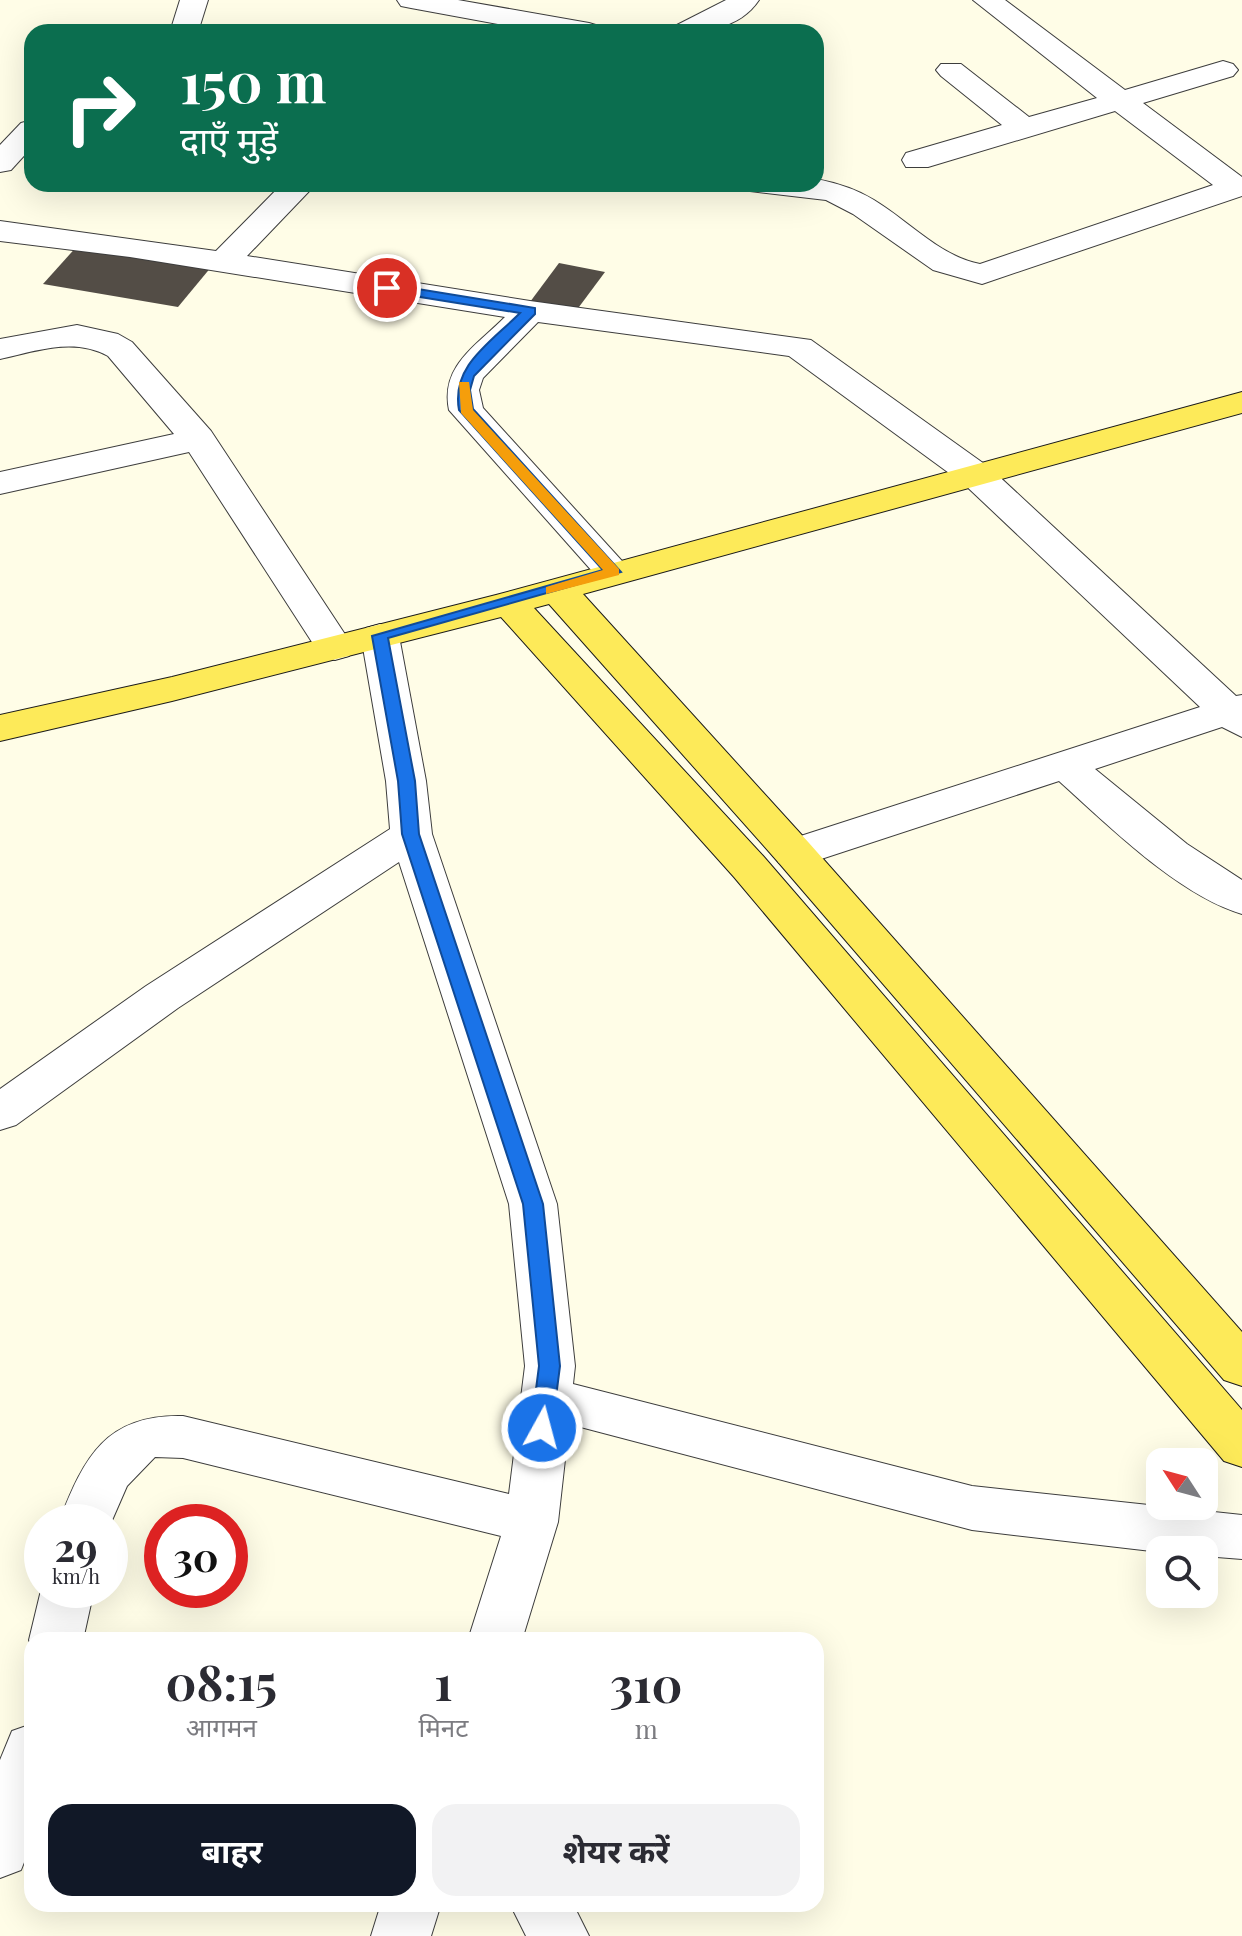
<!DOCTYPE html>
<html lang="hi">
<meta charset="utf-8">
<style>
body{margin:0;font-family:"Playfair Display","Noto Sans Devanagari",serif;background:#f2f2f3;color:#2b2b33;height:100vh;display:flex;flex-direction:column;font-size:30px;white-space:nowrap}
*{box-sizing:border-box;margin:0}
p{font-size:26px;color:#7c7c81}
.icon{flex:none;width:44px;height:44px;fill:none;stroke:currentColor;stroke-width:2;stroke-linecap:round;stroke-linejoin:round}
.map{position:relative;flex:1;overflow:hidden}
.drawer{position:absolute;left:24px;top:1632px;width:800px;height:280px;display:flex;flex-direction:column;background:#fff;border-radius:24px;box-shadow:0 8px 32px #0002}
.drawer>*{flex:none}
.banner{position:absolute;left:24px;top:24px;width:800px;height:168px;border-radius:24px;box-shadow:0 8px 32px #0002;background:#0b6e4f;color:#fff;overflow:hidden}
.needle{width:52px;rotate:306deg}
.controls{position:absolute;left:1146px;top:1448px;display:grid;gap:16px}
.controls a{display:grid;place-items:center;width:72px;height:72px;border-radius:16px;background:#fff;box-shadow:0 8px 32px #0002;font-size:40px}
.speed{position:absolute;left:24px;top:1504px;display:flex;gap:16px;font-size:40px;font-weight:700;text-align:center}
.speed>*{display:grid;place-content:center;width:104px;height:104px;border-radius:50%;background:#fff;box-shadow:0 8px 32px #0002;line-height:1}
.speed small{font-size:20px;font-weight:400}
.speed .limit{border:12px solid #d22;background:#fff;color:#111}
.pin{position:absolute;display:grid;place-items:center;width:68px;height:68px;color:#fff;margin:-34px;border:4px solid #fff;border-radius:50%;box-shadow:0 2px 8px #0007}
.me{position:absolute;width:88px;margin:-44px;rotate:7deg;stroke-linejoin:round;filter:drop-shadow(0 0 6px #0008)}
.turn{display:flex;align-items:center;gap:28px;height:168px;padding:0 24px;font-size:36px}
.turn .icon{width:104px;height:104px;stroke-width:2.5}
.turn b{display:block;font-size:56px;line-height:68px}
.eta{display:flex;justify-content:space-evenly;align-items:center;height:136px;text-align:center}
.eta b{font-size:48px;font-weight:700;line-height:56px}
.primary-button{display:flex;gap:16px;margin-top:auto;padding:16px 24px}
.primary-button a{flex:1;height:92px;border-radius:24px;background:#111827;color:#fff;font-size:32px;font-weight:700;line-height:92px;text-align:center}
.primary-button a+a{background:#f2f2f3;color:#2b2b33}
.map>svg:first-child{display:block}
</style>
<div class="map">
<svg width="1242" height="1936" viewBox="0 0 1242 1936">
<rect width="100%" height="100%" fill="#fffde7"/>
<g fill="#534d46">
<path d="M 79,244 L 212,266 L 178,307 L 43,284 Z"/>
<path d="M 559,263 L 605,272 L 576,311 L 530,302 Z"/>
</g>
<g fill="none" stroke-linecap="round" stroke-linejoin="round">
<defs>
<g id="minor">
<path d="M 180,0 L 208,0 L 198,32 L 170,32 Z"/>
<path d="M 397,0 L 458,0 L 589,23 L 599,26 L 603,32 L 541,32 L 411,8 L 401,6 Z"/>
<path d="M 726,0 L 759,0 C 739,30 703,32 671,32 L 675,26 Z"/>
<path d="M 973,0 L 1005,0 L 1125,90 L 1223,61 L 1233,64 L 1238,70 L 1233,76 L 1143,103 L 1242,177 L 1242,196 L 982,284 L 933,270 L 853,214 L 826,200 L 750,191 L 745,184 L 816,184 L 816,179 C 837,183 856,189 874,200 C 909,221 939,256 980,264 L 1213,185 L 1115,111 L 928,167 L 906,167 L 902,160 L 906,153 L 1002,125 L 941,76 L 936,70 L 941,64 L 961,64 L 1029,117 L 1097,98 Z"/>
<path d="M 32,120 L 32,147 L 11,170 L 0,172 L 0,145 L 21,123 Z"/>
<path d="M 282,184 L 316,184 L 247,256 L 530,301 L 811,340 L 990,468 L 1236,696 L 1242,695 L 1242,737 L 1222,727 L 1095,769 L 1187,844 L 1242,880 L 1242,914 C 1178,895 1108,825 1059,781 L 809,863 L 794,867 L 779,863 L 773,853 L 779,843 L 1200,707 L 964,484 L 789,356 L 538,322 L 483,378 L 479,390 L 483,408 L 632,572 L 626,580 L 613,583 L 600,580 L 449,410 C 440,366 476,346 505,317 L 130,257 L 0,241 L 0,221 L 216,251 Z"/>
<path d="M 77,325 L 118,334 L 132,342 L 211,431 L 354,648 L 349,656 L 335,660 L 321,656 L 189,452 L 0,494 L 0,472 L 174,434 L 108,356 C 74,337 36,351 0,359 L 0,339 Z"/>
<path d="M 380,624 L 394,628 L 399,636 L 426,781 L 432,834 L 557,1204 L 575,1366 L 573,1384 L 972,1486 L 1242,1515 L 1242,1559 L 1204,1556 L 1204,1550 L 1160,1552 L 972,1530 L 569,1424 L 558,1522 L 522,1640 L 468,1640 L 501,1536 L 183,1458 L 155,1457 L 127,1486 L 110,1525 L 110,1522 L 59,1522 C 84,1457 106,1414 183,1416 L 509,1494 L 525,1366 L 509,1204 L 399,862 L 178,1008 L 16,1125 L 0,1130 L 0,1089 L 146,986 L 390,829 L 386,781 L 361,636 L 366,628 Z"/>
<path d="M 42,1586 L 42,1590 L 94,1590 L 83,1640 L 32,1640 L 32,1647 L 29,1640 Z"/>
<path d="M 32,1724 L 32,1842 L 21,1870 L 0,1878 L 0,1760 L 12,1731 Z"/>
<path d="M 381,1904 L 441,1904 L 431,1936 L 371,1936 Z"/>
<path d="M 510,1904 L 573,1904 L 589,1936 L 526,1936 Z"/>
</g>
<path id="primary" d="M 1242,392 L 1242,413 L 583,594 L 809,843 L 1242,1332 L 1242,1386 L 1224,1380 L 779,863 L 549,604 L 534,608 L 764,857 L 1242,1410 L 1242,1467 L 1224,1461 L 734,877 L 501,617 L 172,701 L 0,741 L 0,715 L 172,677 L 496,595 Z"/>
</defs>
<use href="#minor" stroke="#3d3d3d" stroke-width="2"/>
<use href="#primary" stroke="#1b1b1b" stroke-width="2"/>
<use href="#minor" fill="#fff" fill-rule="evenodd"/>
<use href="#primary" fill="#fdea59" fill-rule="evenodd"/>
</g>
<path fill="#1a73e8" stroke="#114b97" stroke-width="2" d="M 387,284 L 535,308 L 535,314 L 474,376 L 470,390 L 473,409 L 621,572 L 388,638 L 415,781 L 419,834 L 543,1204 L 560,1366 L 552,1428 L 542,1437 L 531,1428 L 539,1366 L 523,1204 L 402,834 L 398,781 L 372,636 L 603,570 L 459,410 C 451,366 490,343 520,313 L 383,291 L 381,288 Z"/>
<path fill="#f59e0b" d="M 459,382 L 469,382 L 473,410 L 619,569 L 619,575 L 546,594 L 546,587 L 603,570 L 461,413 Z"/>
</svg>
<div class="controls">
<a><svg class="needle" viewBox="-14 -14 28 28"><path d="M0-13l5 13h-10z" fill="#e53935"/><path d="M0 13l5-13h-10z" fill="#7c7c81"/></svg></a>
<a><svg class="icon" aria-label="search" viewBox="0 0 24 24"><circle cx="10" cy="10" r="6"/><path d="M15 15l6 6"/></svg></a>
</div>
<div class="speed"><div>29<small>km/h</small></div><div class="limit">30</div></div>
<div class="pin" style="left:387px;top:288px;background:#d93025"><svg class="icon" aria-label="arrive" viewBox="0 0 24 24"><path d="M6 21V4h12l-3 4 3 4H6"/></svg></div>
<svg class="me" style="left:542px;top:1428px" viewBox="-20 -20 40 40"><circle r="17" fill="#1a73e8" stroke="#fff" stroke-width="3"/><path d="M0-11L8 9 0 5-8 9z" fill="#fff"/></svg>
<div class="banner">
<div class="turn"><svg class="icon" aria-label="right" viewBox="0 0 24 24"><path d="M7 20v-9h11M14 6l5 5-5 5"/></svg><div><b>150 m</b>दाएँ मुड़ें</div></div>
</div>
<section class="drawer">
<div class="eta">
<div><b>08:15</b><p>आगमन</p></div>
<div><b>1</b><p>मिनट</p></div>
<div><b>310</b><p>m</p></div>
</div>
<div class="primary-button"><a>बाहर</a><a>शेयर करें</a></div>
</section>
</div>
